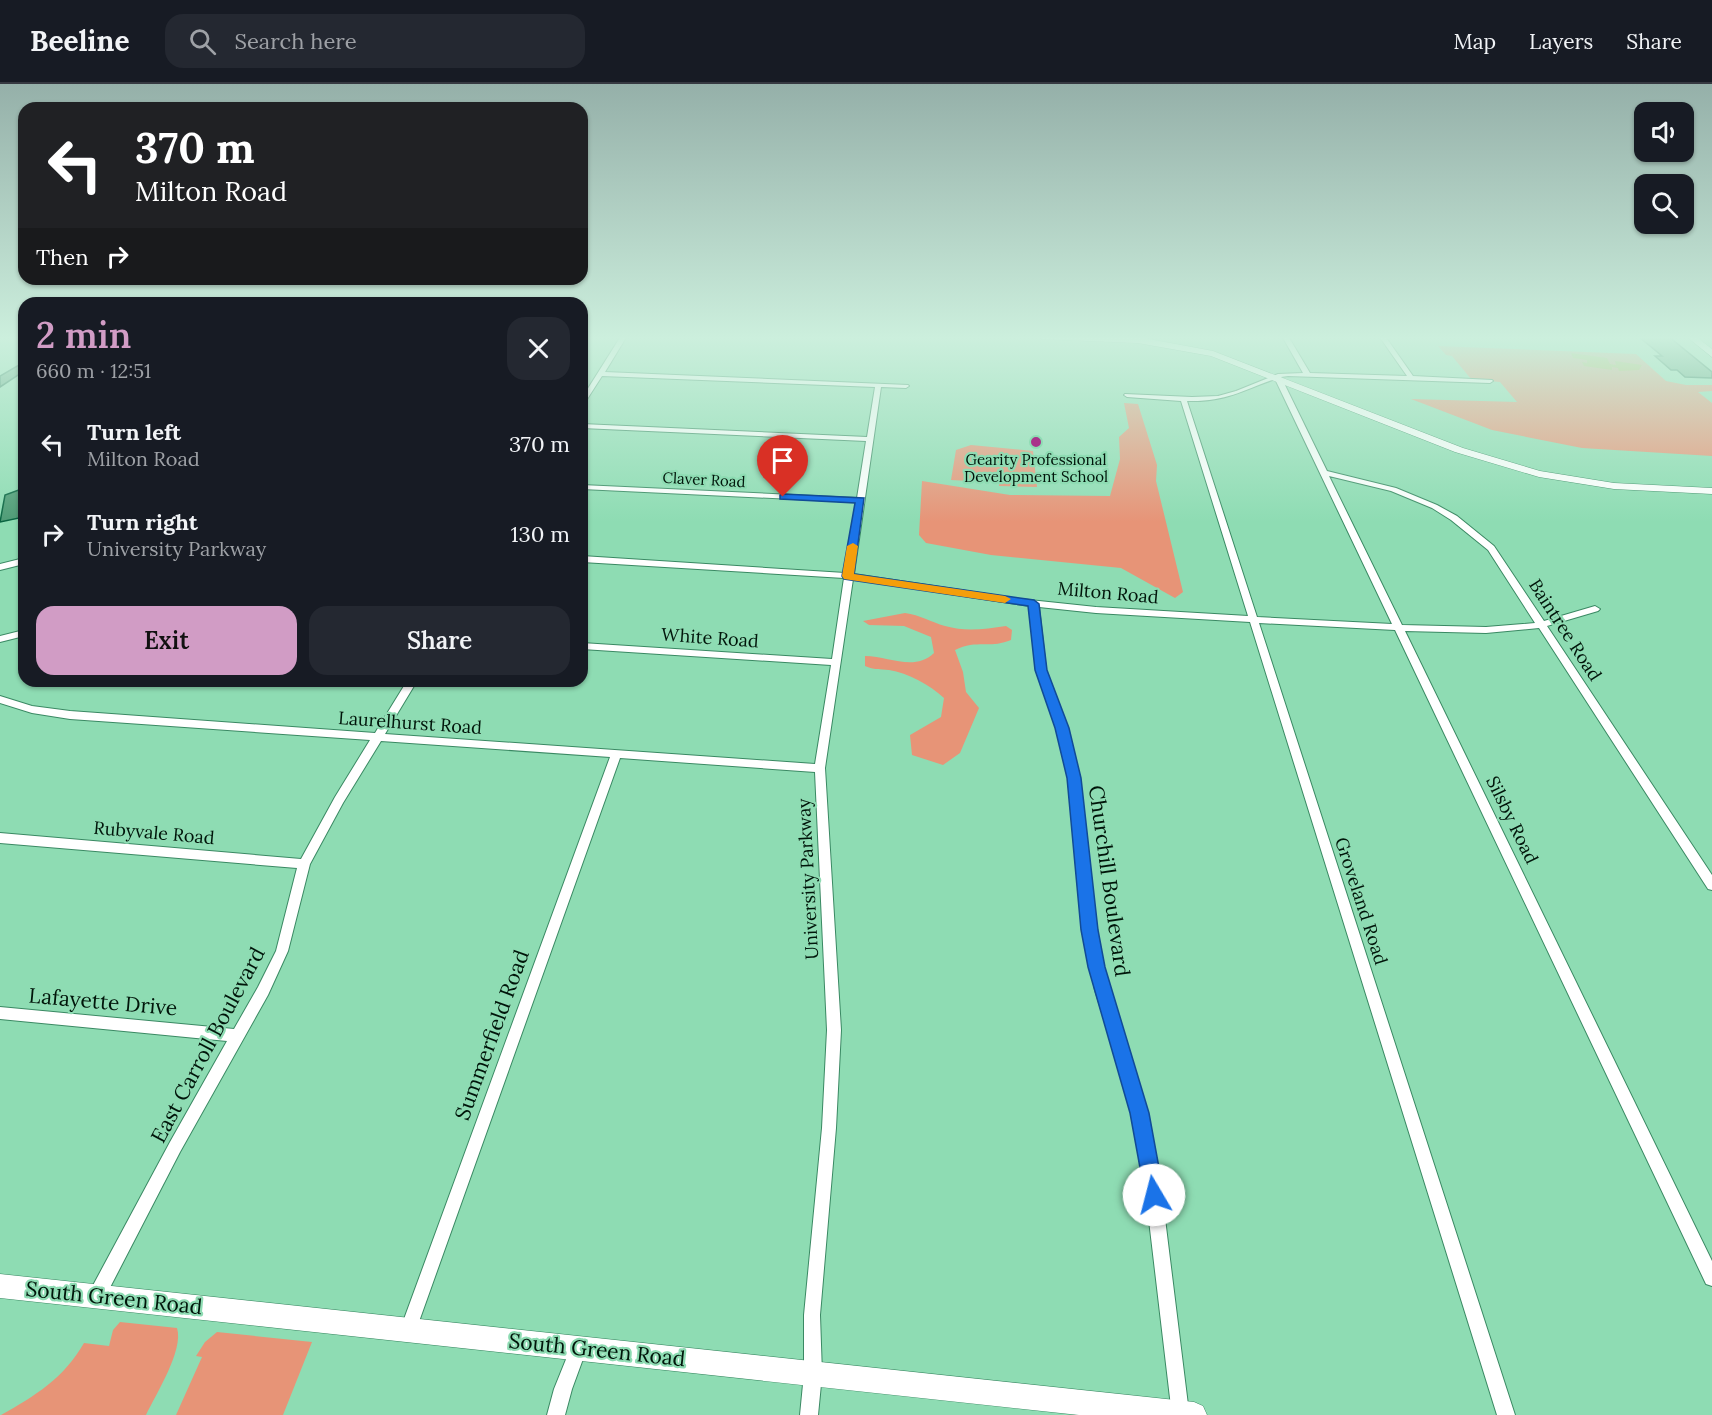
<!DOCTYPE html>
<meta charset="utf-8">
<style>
body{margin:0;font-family:Lora,serif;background:#242831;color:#f1f3f6;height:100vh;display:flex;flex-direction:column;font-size:22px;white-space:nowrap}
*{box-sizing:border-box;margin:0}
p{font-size:20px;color:#9ea1a6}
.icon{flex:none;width:33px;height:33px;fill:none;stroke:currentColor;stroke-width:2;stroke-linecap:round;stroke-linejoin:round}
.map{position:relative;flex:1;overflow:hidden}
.details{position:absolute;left:18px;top:213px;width:570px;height:390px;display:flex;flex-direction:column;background:#171b24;border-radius:18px;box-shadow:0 2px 4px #0004}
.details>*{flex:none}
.top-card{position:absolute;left:18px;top:18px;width:570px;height:183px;border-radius:18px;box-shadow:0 2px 4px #0004;background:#202124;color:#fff;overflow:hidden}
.controls{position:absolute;left:1634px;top:18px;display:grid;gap:12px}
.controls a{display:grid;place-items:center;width:60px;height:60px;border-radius:12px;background:#171b24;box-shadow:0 2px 4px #0004;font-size:30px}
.pin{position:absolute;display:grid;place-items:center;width:51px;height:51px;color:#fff;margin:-62px -26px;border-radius:50% 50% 50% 0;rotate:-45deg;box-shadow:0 0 6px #0007}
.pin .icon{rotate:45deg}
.me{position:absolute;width:66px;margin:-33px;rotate:352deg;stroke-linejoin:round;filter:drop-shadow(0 0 4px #0008)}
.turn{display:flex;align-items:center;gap:21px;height:126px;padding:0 18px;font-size:27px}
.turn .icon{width:78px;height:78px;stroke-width:2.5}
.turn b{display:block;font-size:42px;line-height:51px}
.then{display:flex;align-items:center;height:57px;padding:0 18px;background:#0003;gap:12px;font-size:22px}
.round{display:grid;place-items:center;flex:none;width:63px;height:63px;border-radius:18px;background:#242831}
.summary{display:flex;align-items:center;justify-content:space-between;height:102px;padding:0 18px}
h1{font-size:36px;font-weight:600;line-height:45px;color:#d19cc5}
.primary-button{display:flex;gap:12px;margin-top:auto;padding:12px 18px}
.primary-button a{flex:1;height:69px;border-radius:18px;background:#d19cc5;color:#111;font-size:24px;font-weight:600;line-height:69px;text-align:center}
.primary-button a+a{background:#242831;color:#f1f3f6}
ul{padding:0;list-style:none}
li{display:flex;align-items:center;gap:18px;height:90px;padding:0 18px}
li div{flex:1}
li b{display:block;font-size:22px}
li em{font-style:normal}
header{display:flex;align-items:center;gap:36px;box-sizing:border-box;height:84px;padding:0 30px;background:#171b24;border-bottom:2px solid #363941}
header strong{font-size:28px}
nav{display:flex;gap:33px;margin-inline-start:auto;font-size:21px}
.search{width:420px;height:54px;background:#242831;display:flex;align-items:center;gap:15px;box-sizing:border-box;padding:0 21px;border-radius:18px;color:#9ea1a6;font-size:22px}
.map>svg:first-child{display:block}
</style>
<header>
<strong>Beeline</strong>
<div class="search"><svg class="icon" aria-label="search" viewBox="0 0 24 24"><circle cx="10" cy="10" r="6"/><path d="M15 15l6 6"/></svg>Search here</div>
<nav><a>Map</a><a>Layers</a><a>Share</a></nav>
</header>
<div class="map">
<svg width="1712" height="1331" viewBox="0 0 1712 1331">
<rect width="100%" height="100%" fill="#8edcb3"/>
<g fill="#e79477">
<path d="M 1438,262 L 1636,270 L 1666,297 L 1686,301 L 1712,301 L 1712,307 L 1698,308 L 1712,319 L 1712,372 L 1582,364 L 1492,346 L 1411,315 L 1517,318 L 1500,298 L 1471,295 L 1452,272 L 1446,271 Z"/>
<path d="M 1124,319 L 1138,320 L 1157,381 L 1156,397 L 1183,508 L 1175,514 L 1121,484 L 991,471 L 926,459 L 919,451 L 922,397 L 1010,411 L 1110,412 L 1120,375 L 1119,353 L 1129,344 Z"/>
<path d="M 971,361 L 1033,367 L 1037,403 L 999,402 L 999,395 L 989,398 L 951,396 L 956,366 Z"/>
<path d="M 905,529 C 920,531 931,538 945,542 C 966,548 985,545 1006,542 L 1012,546 L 1011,556 C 990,565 977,555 955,566 L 963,588 L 966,608 L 979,624 L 960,669 L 943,681 L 912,671 L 910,651 L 941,633 L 944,614 C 930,601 908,589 889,586 C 880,585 874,586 865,582 L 865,572 C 889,572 914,588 934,569 L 931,553 L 904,542 L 869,541 L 863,537 Z"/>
<path d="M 120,1238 L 177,1244 C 184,1266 156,1310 146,1331 L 1,1331 C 35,1312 64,1294 84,1259 L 109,1262 L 113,1246 Z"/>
<path d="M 217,1248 L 312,1258 L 283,1331 L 176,1331 L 202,1273 L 196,1272 L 205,1258 Z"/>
</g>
<path fill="#baaa4b" d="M 1571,269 L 1607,274 L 1610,280 L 1616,281 L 1615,277 L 1642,281 L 1639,286 L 1619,287 L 1618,284 L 1612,283 L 1612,286 L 1584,282 L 1582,278 L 1587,279 L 1587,276 L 1573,274 Z"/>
<g fill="#4f9c76" stroke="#096441" stroke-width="1.5">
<path d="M 1638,252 L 1668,252 L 1712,288 L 1712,294 L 1685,293 L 1677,286 L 1671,286 L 1655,272 L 1662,272 Z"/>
<path d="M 24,278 L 24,287 L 0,303 L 0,292 Z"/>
<path d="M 24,404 L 24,433 L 0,438 L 5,411 Z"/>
</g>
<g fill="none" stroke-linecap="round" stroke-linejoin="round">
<defs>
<g id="street">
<path d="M 621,252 L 627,252 L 605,288 L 908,301 L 909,302 L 906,304 L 881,303 L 854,490 L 1020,515 L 1096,523 L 1248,532 L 1181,317 L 1127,313 L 1124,311 L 1125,310 L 1192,313 L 1218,312 L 1236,307 L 1278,290 L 1303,289 L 1282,252 L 1288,252 L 1310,289 L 1407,292 L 1379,252 L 1385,252 L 1413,292 L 1492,296 L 1493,297 L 1490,299 L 1288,292 L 1281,293 L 1327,387 L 1396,404 L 1437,421 L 1457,432 L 1494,462 L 1544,537 L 1595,522 L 1600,525 L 1598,527 L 1547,542 L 1712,791 L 1712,806 L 1708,805 L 1539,544 L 1486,549 L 1405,547 L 1712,1177 L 1712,1202 L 1706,1200 L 1395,546 L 1259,539 L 1515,1331 L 1497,1331 L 1250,538 L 1096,529 L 1039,523 L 1046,586 L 1067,643 L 1078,688 L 1099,866 L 1109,906 L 1142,1011 L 1160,1094 L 1189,1329 L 1188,1331 L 1172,1331 L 1144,1094 L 1128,1011 L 1095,906 L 1087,866 L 1068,688 L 1057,643 L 1036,586 L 1030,522 L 853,495 L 825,684 L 841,946 L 836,1044 L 820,1231 L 822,1290 L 818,1331 L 800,1331 L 804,1290 L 804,1231 L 822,1044 L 827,946 L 815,688 L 620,674 L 416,1246 L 414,1252 L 408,1254 L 402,1252 L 400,1246 L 610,673 L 381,657 L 343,719 L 310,780 L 288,867 L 268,911 L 180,1068 L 102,1219 L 96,1221 L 90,1219 L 88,1213 L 90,1207 L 170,1058 L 227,957 L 0,935 L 0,923 L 234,945 L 258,903 L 276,867 L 297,784 L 0,759 L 0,749 L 301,775 L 335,713 L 370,656 L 70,635 L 32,629 L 0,619 L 0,612 L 32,622 L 70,627 L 375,649 L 407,597 L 417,597 L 385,650 L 815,680 L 831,581 L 582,565 L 582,559 L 832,575 L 844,494 L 582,478 L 582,472 L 845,489 L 856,418 L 582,405 L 582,401 L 857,414 L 866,357 L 582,344 L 582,340 L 867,353 L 875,303 L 602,292 L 584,320 L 582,321 L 582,314 ZM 1275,295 L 1392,540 L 1257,533 L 1187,317 C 1226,318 1241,307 1275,295 ZM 1329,392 L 1391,407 L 1432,424 L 1451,436 L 1488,466 L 1535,539 L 1486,543 L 1402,541 Z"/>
<path d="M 24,474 L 24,480 L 0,486 L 0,480 Z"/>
<path d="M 24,546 L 24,552 L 0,558 L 0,552 Z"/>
<path d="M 579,1256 L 585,1258 L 587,1264 L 572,1305 L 565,1331 L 547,1331 L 554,1305 L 573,1258 Z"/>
</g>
<g id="secondary">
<path d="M 1038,252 L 1138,253 L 1213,267 L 1463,364 L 1540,387 L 1614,399 L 1712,404 L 1712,410 L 1614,405 L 1539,393 L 1455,368 L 1211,272 L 1138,259 L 1042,255 Z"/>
<path d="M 1686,252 L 1695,252 L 1712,265 L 1712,273 Z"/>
<path d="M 0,1190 L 1194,1318 L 1203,1322 L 1207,1331 L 1079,1331 L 0,1214 Z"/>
</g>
</defs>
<use href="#street" stroke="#3a8963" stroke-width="2"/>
<use href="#secondary" stroke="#3a8963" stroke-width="1"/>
<use href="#street" fill="#fff" fill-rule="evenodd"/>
<use href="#secondary" fill="#fff" fill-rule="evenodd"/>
</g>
<linearGradient id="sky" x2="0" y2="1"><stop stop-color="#95b0a9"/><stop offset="0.58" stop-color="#ccefdd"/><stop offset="1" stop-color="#ccefdd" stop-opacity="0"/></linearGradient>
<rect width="1712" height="438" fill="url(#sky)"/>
<path fill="#1a73e8" stroke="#114b97" stroke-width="1.5" d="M 783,410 L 864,414 L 854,490 L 1034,516 L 1039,520 L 1047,586 L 1069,644 L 1081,694 L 1098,846 L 1105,883 L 1149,1029 L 1164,1111 L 1161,1118 L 1154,1121 L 1147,1118 L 1145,1111 L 1130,1029 L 1088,883 L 1081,846 L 1067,694 L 1055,644 L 1035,586 L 1028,522 L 844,495 L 842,492 L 855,419 L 780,415 L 780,411 Z"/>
<path fill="#f59e0b" d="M 853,459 L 858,462 L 854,490 L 1005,512 L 1011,515 L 1005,519 L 844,495 L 842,492 L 847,462 Z"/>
<circle fill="#a9328a" stroke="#8edcb3" stroke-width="2" cx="1036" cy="358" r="6"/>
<g text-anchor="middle" stroke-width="4.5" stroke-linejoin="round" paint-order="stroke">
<g font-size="15" fill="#00150a" stroke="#8edcb3">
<text x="1036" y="381">Gearity Professional<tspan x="1036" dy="17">Development School</tspan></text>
</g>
<g font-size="15" fill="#00150a" stroke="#8edcb3">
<text transform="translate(704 396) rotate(3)" y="5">Claver Road</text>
</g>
<g font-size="18" fill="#00150a" stroke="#8edcb3">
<text transform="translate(1108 509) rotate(5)" y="6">Milton Road</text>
<text transform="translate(1565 546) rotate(57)" y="6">Baintree Road</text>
<text transform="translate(710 554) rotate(4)" y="6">White Road</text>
<text transform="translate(410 639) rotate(4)" y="6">Laurelhurst Road</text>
<text transform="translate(1512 736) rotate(64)" y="6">Silsby Road</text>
<text transform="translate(154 749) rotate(5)" y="6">Rubyvale Road</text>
<text transform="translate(808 795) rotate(-93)" y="6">University Parkway</text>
<text transform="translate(1361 817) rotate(72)" y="6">Groveland Road</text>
</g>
<g font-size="21" fill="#00150a" stroke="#8edcb3">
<text transform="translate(1109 797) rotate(82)" y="7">Churchill Boulevard</text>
<text transform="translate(103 918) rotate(5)" y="7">Lafayette Drive</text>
<text transform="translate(492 951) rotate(-70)" y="7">Summerfield Road</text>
<text transform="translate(208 961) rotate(-62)" y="7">East Carroll Boulevard</text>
<text transform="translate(114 1214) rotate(6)" y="7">South Green Road</text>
<text transform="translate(597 1266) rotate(6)" y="7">South Green Road</text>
</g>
</g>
</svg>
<div class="controls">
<a><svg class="icon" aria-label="sound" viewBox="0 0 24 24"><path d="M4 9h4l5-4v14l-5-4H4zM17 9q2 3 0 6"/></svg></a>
<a><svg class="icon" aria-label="search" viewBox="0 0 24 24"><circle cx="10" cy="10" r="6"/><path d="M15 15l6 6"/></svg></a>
</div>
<div class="pin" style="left:783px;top:413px;background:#d93025"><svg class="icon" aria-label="arrive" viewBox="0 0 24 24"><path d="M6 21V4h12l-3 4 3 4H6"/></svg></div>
<svg class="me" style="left:1154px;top:1111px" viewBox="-20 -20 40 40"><circle r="19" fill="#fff"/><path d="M0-13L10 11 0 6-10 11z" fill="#1a73e8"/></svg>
<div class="top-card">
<div class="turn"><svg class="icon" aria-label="left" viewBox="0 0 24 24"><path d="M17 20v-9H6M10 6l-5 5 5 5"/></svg><div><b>370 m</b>Milton Road</div></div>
<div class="then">Then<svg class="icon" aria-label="right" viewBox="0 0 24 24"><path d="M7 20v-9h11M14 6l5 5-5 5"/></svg></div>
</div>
<section class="details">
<div class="summary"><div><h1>2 min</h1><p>660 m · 12:51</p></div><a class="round"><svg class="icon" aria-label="close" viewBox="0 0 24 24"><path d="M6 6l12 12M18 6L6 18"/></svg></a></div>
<ul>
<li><svg class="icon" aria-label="left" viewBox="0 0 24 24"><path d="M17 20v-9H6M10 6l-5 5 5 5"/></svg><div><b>Turn left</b><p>Milton Road</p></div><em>370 m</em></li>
<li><svg class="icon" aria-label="right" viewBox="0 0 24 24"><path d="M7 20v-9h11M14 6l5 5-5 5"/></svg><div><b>Turn right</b><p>University Parkway</p></div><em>130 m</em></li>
</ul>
<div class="primary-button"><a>Exit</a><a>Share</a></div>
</section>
</div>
